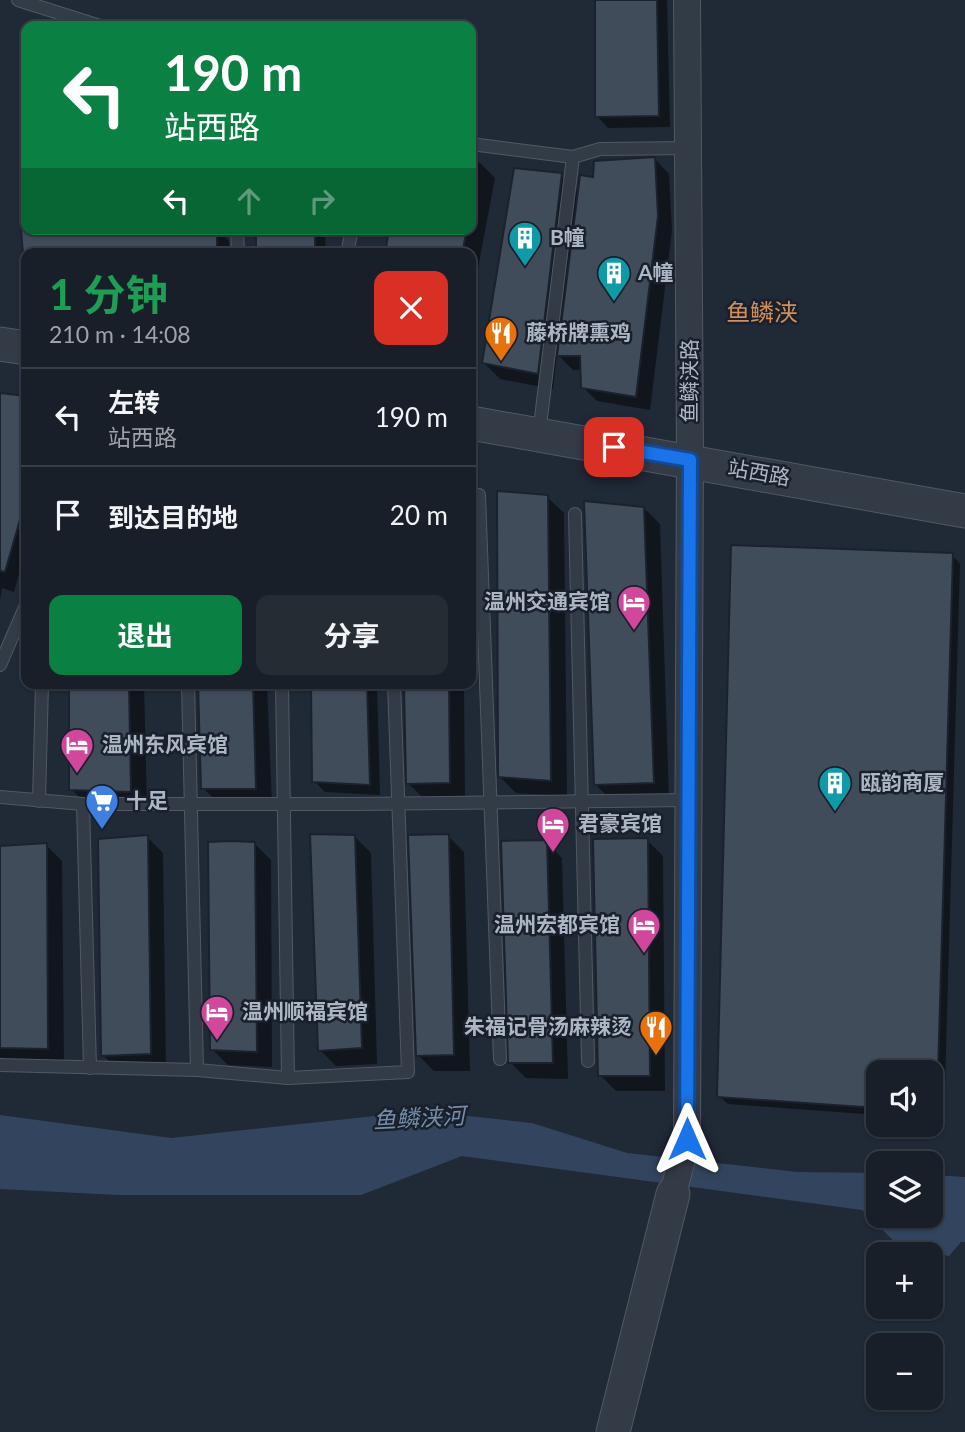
<!DOCTYPE html>
<html lang="zh">
<meta charset="utf-8">
<style>
body{margin:0;font-family:Lato,"Noto Sans SC",sans-serif;background:#252c34;color:#f1f3f6;height:100vh;display:flex;flex-direction:column;font-size:26px;white-space:nowrap}
*{box-sizing:border-box;margin:0}
p{font-size:23px;color:#9fa2a8}
.icon{flex:none;width:38px;height:38px;fill:none;stroke:currentColor;stroke-width:2;stroke-linecap:round;stroke-linejoin:round}
.map{position:relative;flex:1;overflow:hidden}
.drawer{position:absolute;left:21px;top:248px;width:455px;height:441px;display:flex;flex-direction:column;background:#181f28;border-radius:14px;box-shadow:0 2px 5px #0004,0 0 0 2px #363d45}
.drawer>*{flex:none}
.banner{position:absolute;left:21px;top:21px;width:455px;height:214px;border-radius:14px;box-shadow:0 2px 5px #0004,0 0 0 2px #363d45;background:#0b8043;color:#fff;overflow:hidden}
.buttons{position:absolute;left:866px;top:1060px;display:grid;gap:14px}
.buttons a{display:grid;place-items:center;width:77px;height:77px;border-radius:14px;background:#181f28;box-shadow:0 2px 5px #0004,0 0 0 2px #363d45;font-size:35px}
.pin{position:absolute;display:grid;place-items:center;width:60px;height:60px;color:#fff;margin:-30px;border-radius:14px;box-shadow:0 4px 10px #0006}
.me{position:absolute;width:77px;margin:-38px;rotate:0deg;stroke-linejoin:round;filter:drop-shadow(0 0 5px #0008)}
.turn{display:flex;align-items:center;gap:24px;height:147px;padding:0 28px;font-size:32px}
.turn .icon{width:91px;height:91px;stroke-width:2.5}
.turn b{display:block;font-size:49px;line-height:60px}
.lanes{display:flex;align-items:center;height:66px;padding:0 28px;background:#0003;justify-content:center;gap:35px;direction:ltr}
.lanes .off{opacity:.35}
.round{display:grid;place-items:center;flex:none;width:74px;height:74px;border-radius:14px;background:#252c34}
.head{display:flex;align-items:center;justify-content:space-between;height:119px;padding:0 28px}
h1{font-size:42px;font-weight:700;line-height:52px;color:#1e9e55}
.action{display:flex;gap:14px;margin-top:auto;padding:14px 28px}
.action a{flex:1;height:80px;border-radius:14px;background:#0b8043;color:#fff;font-size:28px;font-weight:700;line-height:80px;text-align:center}
.action a+a{background:#252c34;color:#f1f3f6}
ul{padding:0;list-style:none}
li{display:flex;align-items:center;gap:21px;height:98px;padding:0 28px;border-top:2px solid #363d45}
li div{flex:1}
li b{display:block;font-size:26px}
li em{font-style:normal}
.map>svg:first-child{display:block}
</style>
<div class="map">
<svg width="965" height="1432" viewBox="0 0 965 1432">
<rect width="100%" height="100%" fill="#202936"/>
<path fill="#33455e" d="M 422,1111 L 532,1123 L 627,1153 L 797,1172 L 878,1173 L 878,1216 L 931,1216 L 931,1175 L 965,1177 L 965,1242 L 961,1242 L 949,1256 L 900,1247 L 862,1210 L 462,1156 L 361,1195 L 117,1195 L 0,1189 L 0,1115 L 171,1138 Z"/>
<g fill="#0007">
<path d="M 597,0 L 667,0 L 670,127 L 608,128 L 597,116 Z"/>
<path d="M 655,159 L 669,174 L 672,231 L 650,410 L 597,401 L 583,387 L 582,370 L 573,370 L 557,354 L 553,389 L 500,379 L 484,363 L 561,175 L 579,193 L 595,179 Z"/>
<path d="M 471,160 L 479,162 L 495,178 L 471,305 L 471,254 L 386,254 L 391,229 L 471,229 Z"/>
<path d="M 26,212 L 26,229 L 217,229 L 229,241 L 229,254 L 26,255 L 22,226 Z"/>
<path d="M 258,229 L 326,229 L 325,254 L 258,254 Z"/>
<path d="M 0,395 L 26,398 L 26,548 L 14,592 L 2,588 L 0,600 Z"/>
<path d="M 547,497 L 564,513 L 567,796 L 516,793 L 500,777 Z"/>
<path d="M 644,508 L 660,524 L 669,799 L 611,800 L 595,784 Z"/>
<path d="M 471,518 L 477,630 L 471,630 Z"/>
<path d="M 952,555 L 960,564 L 944,1120 L 931,1119 L 931,1073 L 878,1073 L 878,1115 L 728,1104 L 719,1096 Z"/>
<path d="M 71,684 L 144,684 L 147,808 L 87,805 L 71,789 Z"/>
<path d="M 199,684 L 267,684 L 272,804 L 219,804 L 203,788 Z"/>
<path d="M 313,684 L 377,684 L 380,795 L 325,792 L 314,781 Z"/>
<path d="M 406,684 L 458,684 L 464,690 L 465,799 L 424,799 L 408,783 Z"/>
<path d="M 448,836 L 464,852 L 470,1071 L 434,1071 L 418,1055 Z"/>
<path d="M 147,837 L 163,853 L 166,1069 L 119,1071 L 103,1055 Z"/>
<path d="M 355,837 L 371,853 L 377,1064 L 336,1066 L 320,1050 Z"/>
<path d="M 647,840 L 663,856 L 665,1091 L 616,1091 L 600,1075 Z"/>
<path d="M 546,842 L 562,858 L 568,1079 L 526,1078 L 510,1062 Z"/>
<path d="M 255,844 L 271,860 L 272,1067 L 228,1065 L 212,1049 Z"/>
<path d="M 46,845 L 62,861 L 64,1065 L 6,1063 L 0,1057 L 0,847 Z"/>
</g>
<g fill="#414c5b" stroke="#1b222d" stroke-width="2">
<path d="M 595,0 L 657,0 L 659,116 L 595,117 Z"/>
<path d="M 655,157 L 658,216 L 636,397 L 581,388 L 580,356 L 557,356 L 580,175 L 593,177 L 594,161 Z"/>
<path d="M 514,168 L 562,173 L 538,374 L 482,363 Z"/>
<path d="M 21,229 L 217,229 L 217,254 L 23,254 Z"/>
<rect x="256" y="229" width="59" height="25"/>
<path d="M 389,229 L 467,229 L 462,254 L 385,254 Z"/>
<path d="M 0,393 L 26,396 L 26,499 L 5,572 L 0,571 Z"/>
<path d="M 497,491 L 548,495 L 551,781 L 498,777 Z"/>
<path d="M 584,501 L 644,507 L 654,783 L 594,785 Z"/>
<path d="M 731,545 L 953,553 L 938,1073 L 878,1073 L 878,1108 L 717,1097 Z"/>
<path d="M 69,684 L 129,684 L 131,792 L 69,790 Z"/>
<path d="M 198,684 L 253,684 L 256,789 L 201,789 Z"/>
<path d="M 311,684 L 367,684 L 370,785 L 312,782 Z"/>
<path d="M 404,684 L 449,684 L 450,783 L 406,784 Z"/>
<path d="M 310,834 L 355,835 L 362,1048 L 318,1051 Z"/>
<path d="M 449,834 L 454,1055 L 416,1056 L 408,835 Z"/>
<path d="M 148,835 L 151,1054 L 101,1056 L 98,839 Z"/>
<path d="M 648,838 L 650,1076 L 598,1076 L 593,839 Z"/>
<path d="M 547,840 L 553,1063 L 508,1063 L 501,841 Z"/>
<path d="M 230,841 L 255,842 L 257,1052 L 210,1050 L 208,842 Z"/>
<path d="M 47,843 L 48,1049 L 0,1048 L 0,846 Z"/>
</g>
<g fill="none" stroke-linecap="round" stroke-linejoin="round">
<defs>
<g id="service">
<path d="M 18,0 L 100,26"/>
<path d="M 471,144 L 573,157 L 600,149 L 690,148"/>
<path d="M 237,229 L 238,254"/>
<path d="M 347,254 L 352,229"/>
<path d="M 539,434 L 573,157"/>
<path d="M 479,495 L 500,1059"/>
<path d="M 575,514 L 588,1061"/>
<path d="M 0,665 L 26,605"/>
<path d="M 188,684 L 197,1070"/>
<path d="M 282,684 L 288,1078"/>
<path d="M 0,797 L 83,804 L 357,804 L 689,800"/>
<path d="M 39,801 L 42,684"/>
<path d="M 83,804 L 90,1068"/>
<path d="M 0,1065 L 197,1070 L 288,1078 L 408,1072 L 394,684"/>
</g>
<path id="minor" d="M 673,1194 L 687,1139 L 690,450 L 687,0"/>
<g id="tertiary">
<path d="M 0,344 L 26,348"/>
<path d="M 471,423 L 965,511"/>
<path d="M 613,1432 L 673,1194"/>
</g>
</defs>
<use href="#service" stroke="#515965" stroke-width="14"/>
<use href="#minor" stroke="#515965" stroke-width="28"/>
<use href="#tertiary" stroke="#515965" stroke-width="35"/>
<use href="#service" stroke="#333b47" stroke-width="12"/>
<use href="#minor" stroke="#333b47" stroke-width="26"/>
<use href="#tertiary" stroke="#333b47" stroke-width="33"/>
</g>
<g fill="none" stroke-linecap="round" stroke-linejoin="round">
<defs>
<path id="route" d="M 614,447 L 690,460 L 687,1139"/>
</defs>
<use href="#route" stroke="#114b97" stroke-width="18"/>
<use href="#route" stroke="#1a73e8" stroke-width="12"/>
</g>
<defs>
<symbol id="building-pin" viewBox="-11 -11 22 30"><path d="M0 17L-7.5 6A9.5 9.5 0 1 1 7.5 6Z" fill="#0f9aa8" stroke="#19202b"/><path d="M-4-6H4V6H1V3H-1V6H-4ZM-2.5-4.3h1.7v1.8h-1.7ZM.8-4.3h1.7v1.8H.8ZM-2.5-1h1.7V.8h-1.7ZM.8-1h1.7V.8H.8Z" fill="#fff"/></symbol>
<symbol id="restaurant-pin" viewBox="-11 -11 22 30"><path d="M0 17L-7.5 6A9.5 9.5 0 1 1 7.5 6Z" fill="#e8710a" stroke="#19202b"/><path d="M-5-6h1v4h1v-4h1v4h1v-4h1v5L-1.5 .5V6h-2V.5L-5-1ZM5-6V6H3V1.5H1.5Q1.5-4 5-6Z" fill="#fff"/></symbol>
<symbol id="hotel-pin" viewBox="-11 -11 22 30"><path d="M0 17L-7.5 6A9.5 9.5 0 1 1 7.5 6Z" fill="#d1479c" stroke="#19202b"/><path d="M-6-4.5h1.5V1H6V5H4.5V3h-9V5H-6ZM-4 0a1.8 1.8 0 1 1 3.6 0ZM.5 0V-2.5h3Q6-2.5 6 0Z" fill="#fff"/></symbol>
<symbol id="supermarket-pin" viewBox="-11 -11 22 30"><path d="M0 17L-7.5 6A9.5 9.5 0 1 1 7.5 6Z" fill="#3f7fe0" stroke="#19202b"/><path d="M-6-5.5h2.5l.6 2H6L4.5 2H-2.5L-4.4-4H-6ZM-1.5 3.2a1.3 1.3 0 1 0 .1 0ZM3 3.2a1.3 1.3 0 1 0 .1 0Z" fill="#fff"/></symbol>
</defs>
<g fill-rule="evenodd">
<use href="#building-pin" x="506" y="219" width="38" height="52"/>
<use href="#building-pin" x="595" y="254" width="38" height="52"/>
<use href="#restaurant-pin" x="482" y="314" width="38" height="52"/>
<use href="#hotel-pin" x="615" y="583" width="38" height="52"/>
<use href="#hotel-pin" x="58" y="726" width="38" height="52"/>
<use href="#building-pin" x="816" y="764" width="38" height="52"/>
<use href="#supermarket-pin" x="83" y="782" width="38" height="52"/>
<use href="#hotel-pin" x="534" y="805" width="38" height="52"/>
<use href="#hotel-pin" x="625" y="906" width="38" height="52"/>
<use href="#hotel-pin" x="198" y="993" width="38" height="52"/>
<use href="#restaurant-pin" x="637" y="1008" width="38" height="52"/>
</g>
<g text-anchor="middle" stroke-width="5" stroke-linejoin="round" paint-order="stroke">
<g font-size="21" font-weight="bold" fill="#adb6c4" stroke="#19202b" text-anchor="start">
<text x="550" y="245">B幢</text>
<text x="638" y="280">A幢</text>
<text x="526" y="340">藤桥牌熏鸡</text>
<text x="610" y="609" text-anchor="end">温州交通宾馆</text>
<text x="102" y="752">温州东风宾馆</text>
<text x="860" y="790">瓯韵商厦</text>
<text x="126" y="808">十足</text>
<text x="578" y="831">君豪宾馆</text>
<text x="620" y="932" text-anchor="end">温州宏都宾馆</text>
<text x="242" y="1019">温州顺福宾馆</text>
<text x="632" y="1034" text-anchor="end">朱福记骨汤麻辣烫</text>
</g>
<g font-size="21" fill="#adb6c4" stroke="#19202b">
<text transform="translate(690 381) rotate(-90)" y="7">鱼鳞浃路</text>
<text transform="translate(759 473) rotate(10)" y="7">站西路</text>
</g>
<g font-size="23" font-style="italic" fill="#758dac" stroke="#19202b">
<text transform="translate(419 1118) rotate(-3)" y="8">鱼鳞浃河</text>
</g>
<g font-size="24" fill="#d18f5b" stroke="#19202b">
<text x="762" y="321">鱼鳞浃</text>
</g>
</g>
</svg>
<div class="buttons">
<a><svg class="icon" aria-label="sound" viewBox="0 0 24 24"><path d="M4 9h4l5-4v14l-5-4H4zM17 9q2 3 0 6"/></svg></a>
<a><svg class="icon" aria-label="layers" viewBox="0 0 24 24"><path d="M12 4l9 5-9 5-9-5zM3 14l9 5 9-5"/></svg></a>
<a>+</a>
<a>−</a>
</div>
<div class="pin" style="left:614px;top:447px;background:#d93025"><svg class="icon" aria-label="arrive" viewBox="0 0 24 24"><path d="M6 21V4h12l-3 4 3 4H6"/></svg></div>
<svg class="me" style="left:687px;top:1139px" viewBox="-20 -20 40 40"><path d="M0-17L14 15 0 8-14 15z" fill="#1a73e8" stroke="#fff" stroke-width="4"/></svg>
<div class="banner">
<div class="turn"><svg class="icon" aria-label="left" viewBox="0 0 24 24"><path d="M17 20v-9H6M10 6l-5 5 5 5"/></svg><div><b>190 m</b>站西路</div></div>
<div class="lanes"><svg class="icon" aria-label="left" viewBox="0 0 24 24"><path d="M17 20v-9H6M10 6l-5 5 5 5"/></svg><svg class="icon off" aria-label="ahead" viewBox="0 0 24 24"><path d="M12 20V5M6 11l6-6 6 6"/></svg><svg class="icon off" aria-label="right" viewBox="0 0 24 24"><path d="M7 20v-9h11M14 6l5 5-5 5"/></svg></div>
</div>
<section class="drawer">
<div class="head"><div><h1>1 分钟</h1><p>210 m · 14:08</p></div><a class="round" style="background:#d93025;color:#fff"><svg class="icon" aria-label="close" viewBox="0 0 24 24"><path d="M6 6l12 12M18 6L6 18"/></svg></a></div>
<ul>
<li><svg class="icon" aria-label="left" viewBox="0 0 24 24"><path d="M17 20v-9H6M10 6l-5 5 5 5"/></svg><div><b>左转</b><p>站西路</p></div><em>190 m</em></li>
<li><svg class="icon" aria-label="arrive" viewBox="0 0 24 24"><path d="M6 21V4h12l-3 4 3 4H6"/></svg><div><b>到达目的地</b></div><em>20 m</em></li>
</ul>
<div class="action"><a>退出</a><a>分享</a></div>
</section>
</div>
